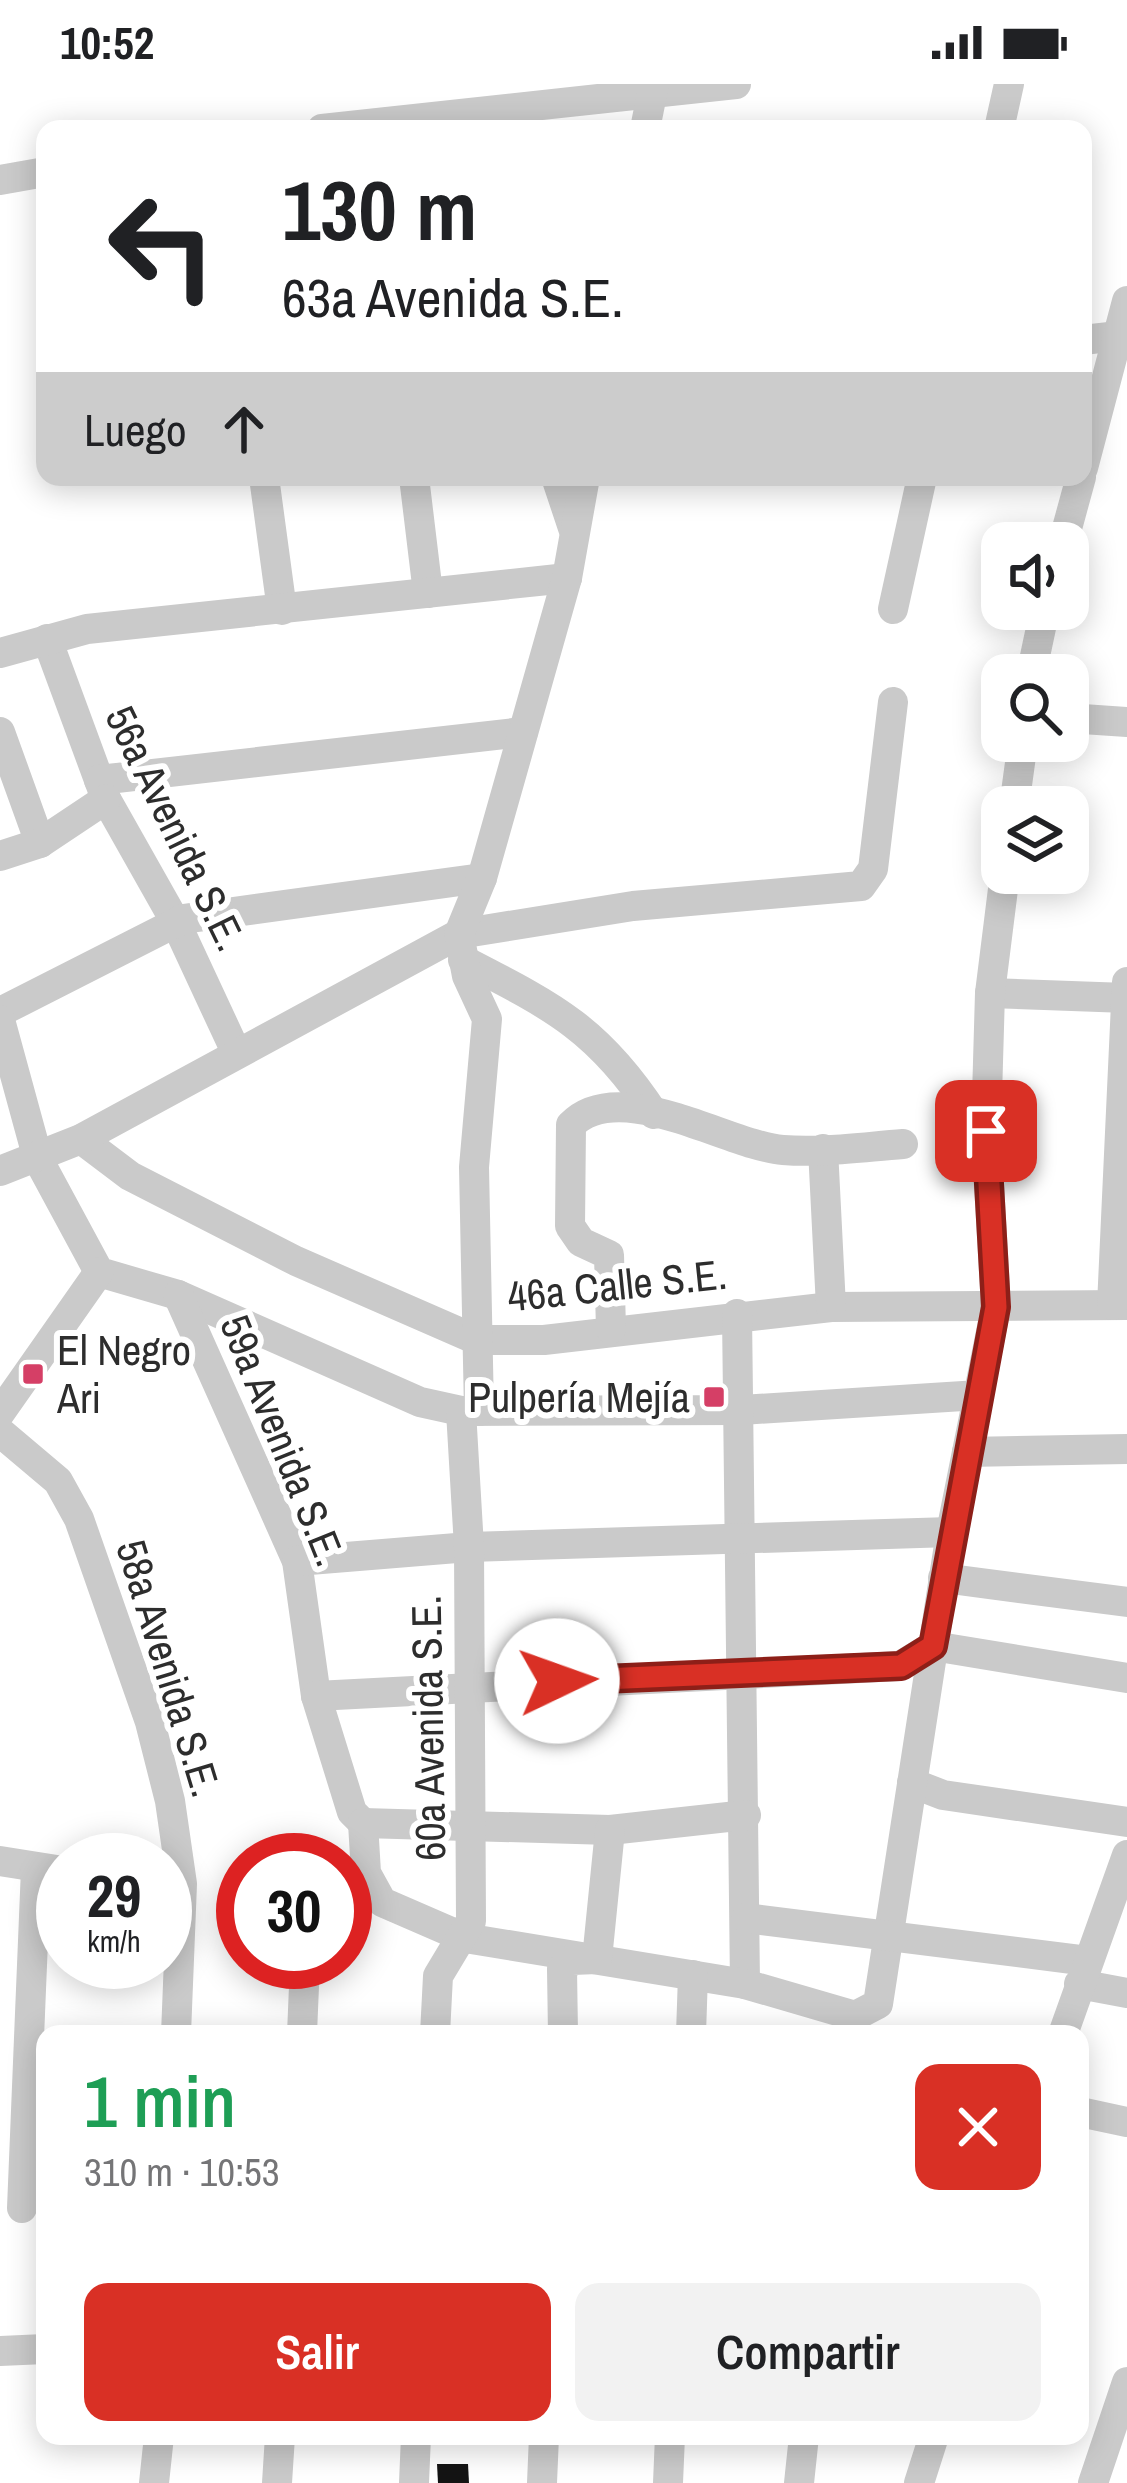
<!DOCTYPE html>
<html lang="es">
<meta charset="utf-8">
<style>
body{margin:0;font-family:"Archivo Narrow",sans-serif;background:#f2f2f2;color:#202124;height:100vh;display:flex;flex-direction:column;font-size:45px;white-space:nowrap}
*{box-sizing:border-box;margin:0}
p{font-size:39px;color:#757577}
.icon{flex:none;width:66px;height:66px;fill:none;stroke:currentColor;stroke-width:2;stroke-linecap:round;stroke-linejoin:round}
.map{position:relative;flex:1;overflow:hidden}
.details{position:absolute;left:36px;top:1941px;width:1053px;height:420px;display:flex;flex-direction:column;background:#fff;border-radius:24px;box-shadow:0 6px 30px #0003}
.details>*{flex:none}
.guide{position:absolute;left:36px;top:36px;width:1056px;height:366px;border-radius:24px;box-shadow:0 6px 30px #0003;background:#fff;color:#202124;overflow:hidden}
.controls{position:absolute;left:981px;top:438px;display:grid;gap:24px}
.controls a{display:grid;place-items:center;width:108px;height:108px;border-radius:24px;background:#fff;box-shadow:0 6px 30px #0003;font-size:60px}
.speed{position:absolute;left:36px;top:1749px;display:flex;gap:24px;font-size:60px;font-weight:700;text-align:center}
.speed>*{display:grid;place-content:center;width:156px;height:156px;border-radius:50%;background:#fff;box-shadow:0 6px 30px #0003;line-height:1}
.speed small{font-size:30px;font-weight:400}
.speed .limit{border:18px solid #d22;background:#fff;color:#111}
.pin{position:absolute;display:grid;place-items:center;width:102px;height:102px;color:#fff;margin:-51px;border-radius:24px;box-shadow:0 6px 18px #0006}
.me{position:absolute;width:132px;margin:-66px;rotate:87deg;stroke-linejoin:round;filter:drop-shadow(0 0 9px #0008)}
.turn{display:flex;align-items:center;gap:42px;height:252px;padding:0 48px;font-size:54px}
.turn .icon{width:156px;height:156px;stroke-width:2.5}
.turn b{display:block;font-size:84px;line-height:102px}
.then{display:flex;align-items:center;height:114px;padding:0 48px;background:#0003;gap:24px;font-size:45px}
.round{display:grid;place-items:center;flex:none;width:126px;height:126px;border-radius:24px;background:#f2f2f2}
.head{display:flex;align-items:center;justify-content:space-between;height:204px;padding:0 48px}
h1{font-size:72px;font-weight:600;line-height:90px;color:#1e9e55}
.cta{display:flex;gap:24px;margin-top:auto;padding:24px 48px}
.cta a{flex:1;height:138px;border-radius:24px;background:#d93025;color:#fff;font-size:48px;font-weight:600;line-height:138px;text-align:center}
.cta a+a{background:#f2f2f2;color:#202124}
.status{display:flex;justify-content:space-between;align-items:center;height:84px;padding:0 60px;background:#fff;direction:ltr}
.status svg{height:33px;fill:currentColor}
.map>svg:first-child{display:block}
</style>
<div class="status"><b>10:52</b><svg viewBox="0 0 49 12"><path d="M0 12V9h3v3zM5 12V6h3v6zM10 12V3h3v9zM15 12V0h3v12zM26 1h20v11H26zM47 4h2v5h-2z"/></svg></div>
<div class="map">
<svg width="1127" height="2399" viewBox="0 0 1127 2399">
<rect width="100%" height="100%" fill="#fff"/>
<path fill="#141414" d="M 437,2380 L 468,2380 L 469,2399 L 438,2399 Z"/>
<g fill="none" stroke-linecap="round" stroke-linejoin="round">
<g stroke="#cacaca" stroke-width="30">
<path d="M 322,45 L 736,0"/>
<path d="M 645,45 L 654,0"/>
<path d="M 999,45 L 1009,0"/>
<path d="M 0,96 L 45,88"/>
<path d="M 1083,256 L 1127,251"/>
<path d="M 1083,384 L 1127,217"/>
<path d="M 264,393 L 282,526"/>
<path d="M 414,393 L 428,509"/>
<path d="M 556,393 L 573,444"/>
<path d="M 1063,459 L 1081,393"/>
<path d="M 893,525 L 922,393"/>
<path d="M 47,555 L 106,715 L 176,839 L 236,968"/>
<path d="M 0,569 L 87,545 L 567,494"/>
<path d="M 1031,591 L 1045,525"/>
<path d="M 1068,634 L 1127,638"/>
<path d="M 0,648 L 40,759"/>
<path d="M 99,696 L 523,648"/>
<path d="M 1014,723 L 1023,657"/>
<path d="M 0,772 L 40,759 L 106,715"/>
<path d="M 463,876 C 552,922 598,944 654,1030"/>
<path d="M 990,909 L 1127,914"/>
<path d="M 0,928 L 183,835 L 482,794"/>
<path d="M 0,936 L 38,1075 L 99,1188 L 178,1211 L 420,1318 L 461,1327 L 741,1326 L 979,1311"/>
<path d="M 81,1055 L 130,1092 L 296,1177 L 477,1256 L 544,1256 L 831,1223 L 1127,1221"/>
<path d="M 823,1065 L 831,1223"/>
<path d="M 0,1087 L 81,1055 L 459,850 L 633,822 L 861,802 L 873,785 L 893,618"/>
<path d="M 178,1211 L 297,1477 L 316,1612 L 352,1728 L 363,1739"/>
<path d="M 1112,1221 L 1127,898"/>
<path d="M 737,1230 L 745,1900"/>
<path d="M 611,1245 L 609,1171 L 581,1158 L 570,1142 L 571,1041 C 619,991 729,1062 783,1066 C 822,1069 863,1063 903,1060"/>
<path d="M 479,1327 L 474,1083 L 487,935 L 467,892 L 459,850 L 482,794 L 567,494 L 585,393"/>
<path d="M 0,1329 L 99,1188"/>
<path d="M 0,1348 L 58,1397 L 79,1435 L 150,1638 L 170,1717 L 182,1800 L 176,1950"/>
<path d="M 967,1368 L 1127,1365"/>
<path d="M 297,1477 L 469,1463 L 951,1448"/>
<path d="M 943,1494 L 1127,1518"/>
<path d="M 316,1612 L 900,1582 L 933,1562 L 1127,1594"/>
<path d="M 912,1699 L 943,1711 L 1127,1738"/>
<path d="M 363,1739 L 366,1789 L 382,1818 L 465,1854 L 745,1900 L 855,1932 L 878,1920 L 951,1448 L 996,1223 L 986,1047 L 990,909 L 1005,789"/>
<path d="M 363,1739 L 610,1746 L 746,1731"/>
<path d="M 0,1777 L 63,1787"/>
<path d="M 746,1834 L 1088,1877"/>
<path d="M 1079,1900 L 1127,1909"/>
<path d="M 302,1950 L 305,1878"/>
<path d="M 435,1950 L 438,1892 L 471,1837 L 469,1463 L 461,1327"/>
<path d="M 563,1950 L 562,1885 L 572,1876 L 597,1875 L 610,1746"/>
<path d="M 691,1950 L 693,1891"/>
<path d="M 1063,1950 L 1127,1771"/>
<path d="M 1080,2028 L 1127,2038"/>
<path d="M 22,2124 L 36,1784"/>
<path d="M 0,2267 L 45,2265"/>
<path d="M 154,2399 L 159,2352"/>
<path d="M 277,2399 L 280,2352"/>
<path d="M 414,2399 L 416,2352"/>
<path d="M 542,2399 L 544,2352"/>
<path d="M 668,2399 L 670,2352"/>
<path d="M 799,2399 L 804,2352"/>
<path d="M 919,2399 L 934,2352"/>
<path d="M 1093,2399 L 1127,2298"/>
</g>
</g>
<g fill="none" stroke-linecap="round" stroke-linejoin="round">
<defs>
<path id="route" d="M 557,1597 L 901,1582 L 933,1562 L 996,1223 L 986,1047"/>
</defs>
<use href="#route" stroke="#8d1f18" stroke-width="30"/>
<use href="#route" stroke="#d93025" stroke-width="21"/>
</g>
<g fill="#d53f66" stroke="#fff" stroke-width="4.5">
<rect x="21" y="1278" width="24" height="24" rx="6"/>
<rect x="702" y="1301" width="24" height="24" rx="6"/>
</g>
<g text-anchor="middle" stroke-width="12" stroke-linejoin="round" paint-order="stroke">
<g font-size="42" fill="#2d2d2d" stroke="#fff">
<text transform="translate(176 744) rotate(64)" y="15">56a Avenida S.E.</text>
<text transform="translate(617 1201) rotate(-6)" y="15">46a Calle S.E.</text>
<text transform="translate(283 1356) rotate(68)" y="15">59a Avenida S.E.</text>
<text transform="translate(169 1584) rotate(73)" y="15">58a Avenida S.E.</text>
<text transform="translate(428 1644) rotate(-91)" y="15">60a Avenida S.E.</text>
</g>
<g font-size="42" fill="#2d2d2d" stroke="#fff" text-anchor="start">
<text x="57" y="1281">El Negro<tspan x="57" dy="48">Ari</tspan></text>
<text x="690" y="1328" text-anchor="end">Pulpería Mejía</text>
</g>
</g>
</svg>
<div class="controls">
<a><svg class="icon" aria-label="sound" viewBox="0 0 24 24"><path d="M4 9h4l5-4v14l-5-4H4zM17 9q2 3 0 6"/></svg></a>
<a><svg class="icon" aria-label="search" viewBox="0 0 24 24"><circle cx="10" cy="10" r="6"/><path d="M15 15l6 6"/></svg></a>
<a><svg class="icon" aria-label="layers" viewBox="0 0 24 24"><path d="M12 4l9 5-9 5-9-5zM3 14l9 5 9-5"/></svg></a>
</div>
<div class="speed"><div>29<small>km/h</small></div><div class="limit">30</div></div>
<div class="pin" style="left:986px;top:1047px;background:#d93025"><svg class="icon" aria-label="arrive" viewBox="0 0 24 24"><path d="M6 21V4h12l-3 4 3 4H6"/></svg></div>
<svg class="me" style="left:557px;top:1597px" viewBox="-20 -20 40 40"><circle r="19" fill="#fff"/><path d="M0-13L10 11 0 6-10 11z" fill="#d93025"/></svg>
<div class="guide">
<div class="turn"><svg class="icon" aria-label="left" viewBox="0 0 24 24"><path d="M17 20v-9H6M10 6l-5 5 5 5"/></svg><div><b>130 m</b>63a Avenida S.E.</div></div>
<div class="then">Luego<svg class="icon" aria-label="ahead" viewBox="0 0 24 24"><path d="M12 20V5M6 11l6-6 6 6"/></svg></div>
</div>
<section class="details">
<div class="head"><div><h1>1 min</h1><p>310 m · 10:53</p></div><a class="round" style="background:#d93025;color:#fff"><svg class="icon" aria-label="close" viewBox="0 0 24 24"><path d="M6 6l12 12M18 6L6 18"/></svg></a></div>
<div class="cta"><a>Salir</a><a>Compartir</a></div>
</section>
</div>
